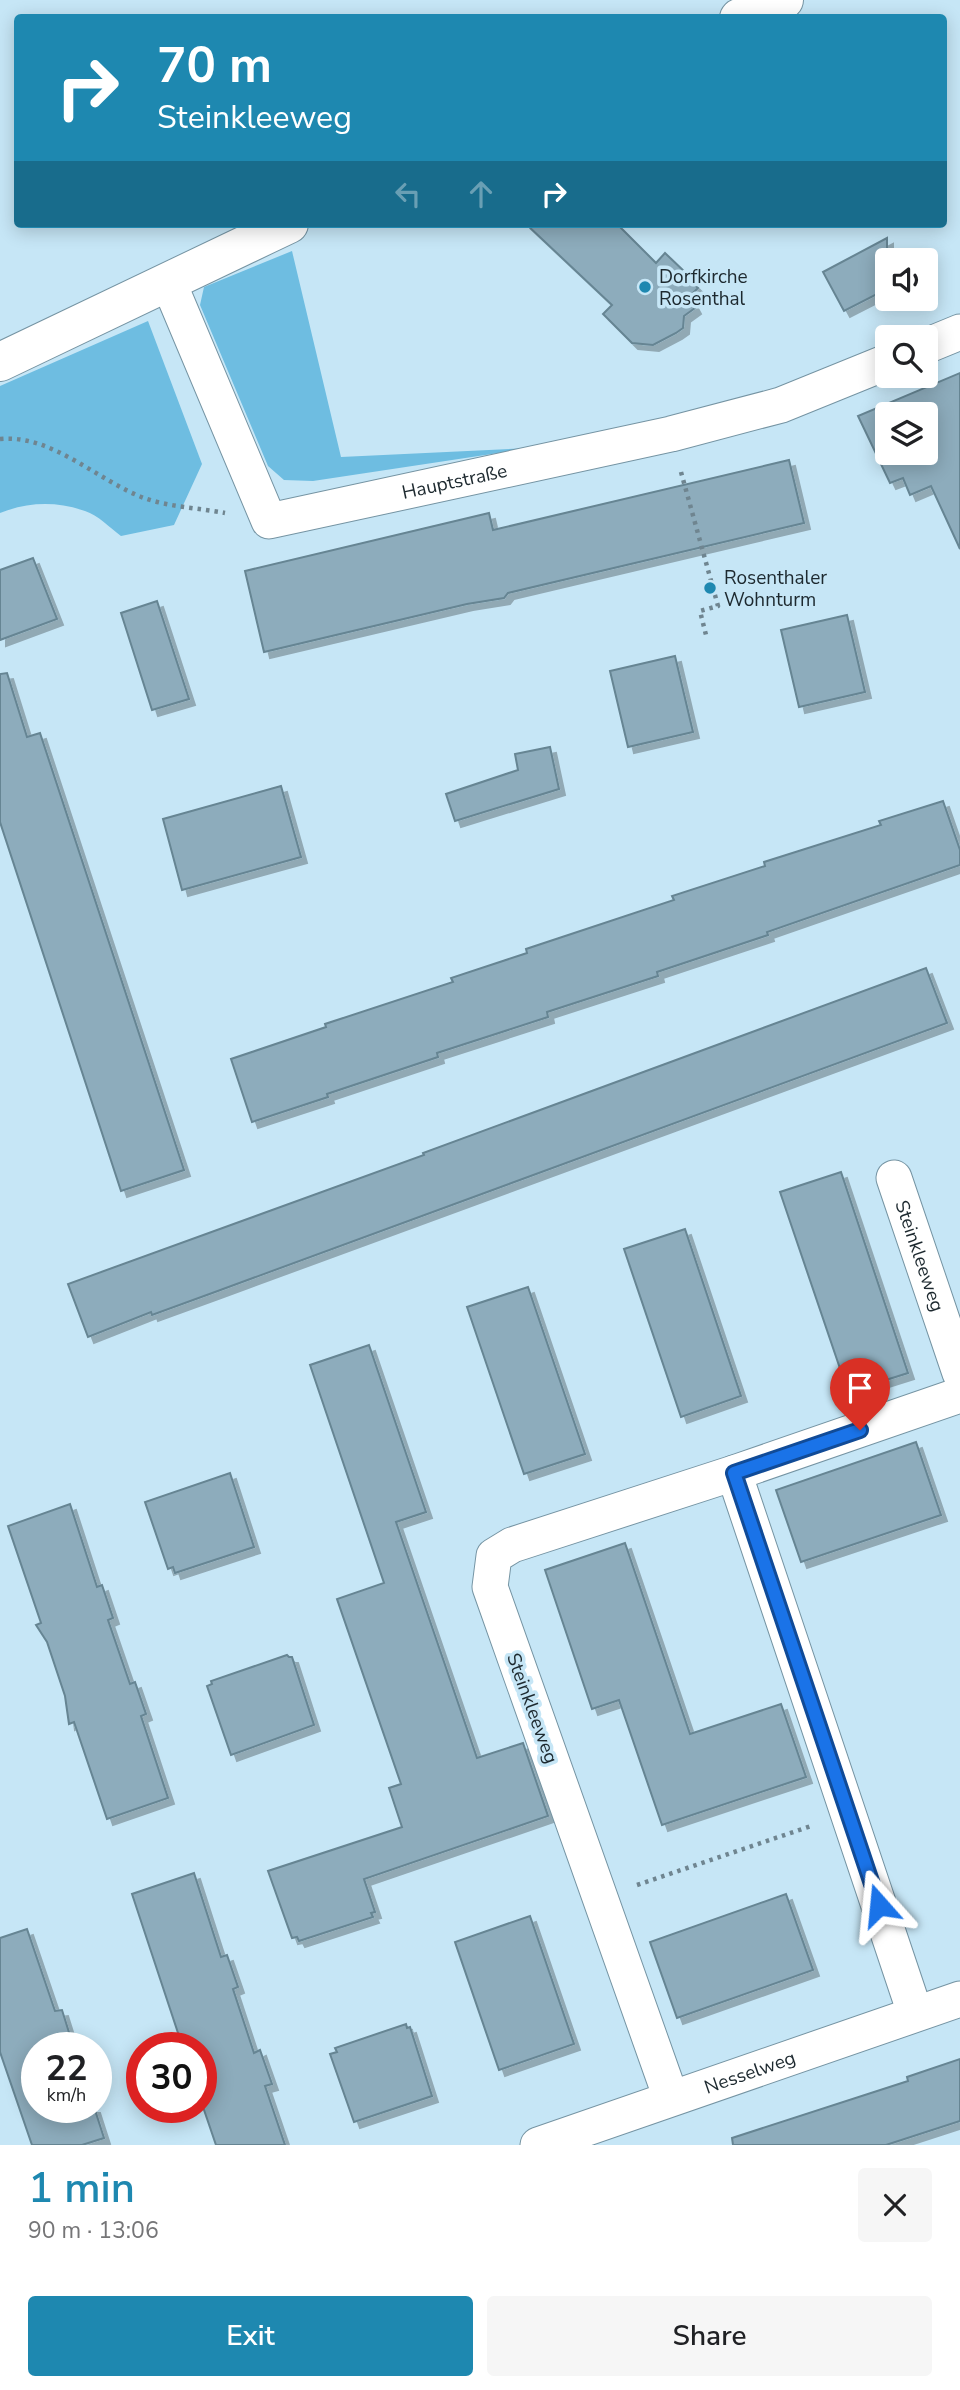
<!DOCTYPE html>
<meta charset="utf-8">
<style>
body{margin:0;font-family:"Nunito Sans",sans-serif;background:#f6f6f6;color:#202124;height:100vh;display:flex;flex-direction:column;font-size:26px;white-space:nowrap}
*{box-sizing:border-box;margin:0}
p{font-size:23px;color:#757577}
.icon{flex:none;width:38px;height:38px;fill:none;stroke:currentColor;stroke-width:2;stroke-linecap:round;stroke-linejoin:round}
.map{position:relative;height:2145px;overflow:hidden}
.details{display:flex;flex-direction:column;background:#fff;flex:1}
.details>*{flex:none}
.hud{position:absolute;left:14px;top:14px;width:933px;height:214px;border-radius:7px;box-shadow:0 4px 18px #0003;background:#1e88b0;color:#fff;overflow:hidden}
.buttons{position:absolute;left:875px;top:248px;display:grid;gap:14px}
.buttons a{display:grid;place-items:center;width:63px;height:63px;border-radius:7px;background:#fff;box-shadow:0 4px 18px #0003;font-size:35px}
.speed{position:absolute;left:21px;top:2032px;display:flex;gap:14px;font-size:35px;font-weight:700;text-align:center}
.speed>*{display:grid;place-content:center;width:91px;height:91px;border-radius:50%;background:#fff;box-shadow:0 4px 18px #0003;line-height:1}
.speed small{font-size:18px;font-weight:400}
.speed .limit{border:10px solid #d22;background:#fff;color:#111}
.pin{position:absolute;display:grid;place-items:center;width:60px;height:60px;color:#fff;margin:-72px -30px;border-radius:50% 50% 50% 0;rotate:-45deg;box-shadow:0 0 7px #0007}
.pin .icon{rotate:45deg}
.me{position:absolute;width:77px;margin:-38px;rotate:342deg;stroke-linejoin:round;filter:drop-shadow(0 0 5px #0008)}
.turn{display:flex;align-items:center;gap:24px;height:147px;padding:0 28px;font-size:32px}
.turn .icon{width:91px;height:91px;stroke-width:2.5}
.turn b{display:block;font-size:49px;line-height:60px}
.lanes{display:flex;align-items:center;height:66px;padding:0 28px;background:#0003;justify-content:center;gap:35px;direction:ltr}
.lanes .off{opacity:.35}
.round{display:grid;place-items:center;flex:none;width:74px;height:74px;border-radius:7px;background:#f6f6f6}
.overview{display:flex;align-items:center;justify-content:space-between;height:119px;padding:0 28px}
h1{font-size:42px;font-weight:600;line-height:52px;color:#1e88b0}
.cta{display:flex;gap:14px;margin-top:auto;padding:14px 28px}
.cta a{flex:1;height:80px;border-radius:7px;background:#1e88b0;color:#fff;font-size:28px;font-weight:600;line-height:80px;text-align:center}
.cta a+a{background:#f6f6f6;color:#202124}
.map>svg:first-child{display:block}
</style>
<div class="map">
<svg width="960" height="2145" viewBox="0 0 960 2145">
<defs>
<filter id="shadow"><feDropShadow dx="6" dy="6" stdDeviation="0" flood-color="#0004"/></filter>
</defs>
<rect width="100%" height="100%" fill="#c6e6f6"/>
<g fill="#6ebde1">
<path d="M 292,251 L 341,457 L 531,448 L 313,481 L 284,480 L 268,466 L 200,305 L 204,287 Z"/>
<path d="M 148,321 L 202,464 L 174,525 L 121,536 C 110,528 98,515 85,511 C 56,501 28,502 0,513 L 0,386 Z"/>
</g>
<g fill="#8dacbc" stroke="#668593" stroke-width="2" fill-rule="evenodd" filter="url(#shadow)">
<path d="M 526,224 L 617,224 L 656,263 L 665,253 L 689,276 L 687,277 L 698,288 L 689,297 L 695,308 L 684,316 L 683,328 L 676,333 L 653,345 L 632,343 L 603,314 L 612,305 Z"/>
<path d="M 887,238 L 887,289 L 844,311 L 823,272 Z"/>
<path d="M 960,373 L 960,549 L 931,486 L 910,495 L 903,478 L 890,483 L 858,416 ZM 887,415 L 926,415 L 926,453 L 887,453 Z"/>
<path d="M 789,460 L 804,523 L 508,593 L 504,598 L 467,604 L 264,652 L 245,571 L 489,513 L 493,530 Z"/>
<path d="M 33,558 L 57,619 L 0,640 L 0,570 Z"/>
<path d="M 157,601 L 189,699 L 152,710 L 121,613 Z"/>
<path d="M 847,615 L 865,692 L 799,707 L 781,630 Z"/>
<path d="M 675,656 L 693,732 L 628,747 L 610,671 Z"/>
<path d="M 7,673 L 27,737 L 40,733 L 184,1170 L 121,1191 L 0,822 L 0,674 Z"/>
<path d="M 550,747 L 559,789 L 455,821 L 446,794 L 518,770 L 515,754 Z"/>
<path d="M 281,786 L 301,857 L 182,890 L 163,819 Z"/>
<path d="M 943,801 L 960,850 L 960,865 L 767,932 L 768,935 L 657,972 L 658,976 L 547,1012 L 548,1017 L 437,1053 L 438,1057 L 327,1094 L 328,1097 L 252,1122 L 231,1059 L 326,1027 L 325,1024 L 453,982 L 451,978 L 527,953 L 526,949 L 674,900 L 672,896 L 765,866 L 764,862 L 881,825 L 879,821 Z"/>
<path d="M 926,968 L 947,1023 L 215,1292 L 152,1315 L 151,1312 L 88,1337 L 68,1284 L 424,1155 L 423,1153 Z"/>
<path d="M 841,1172 L 908,1373 L 848,1392 L 780,1192 Z"/>
<path d="M 685,1229 L 741,1396 L 681,1417 L 624,1249 Z"/>
<path d="M 528,1287 L 585,1454 L 524,1474 L 467,1307 Z"/>
<path d="M 369,1345 L 426,1512 L 396,1522 L 477,1758 L 523,1743 L 548,1816 L 364,1879 L 375,1912 L 371,1913 L 373,1917 L 299,1941 L 297,1937 L 292,1938 L 268,1871 L 402,1827 L 389,1788 L 401,1784 L 337,1599 L 384,1583 L 310,1365 Z"/>
<path d="M 916,1442 L 941,1515 L 801,1562 L 776,1490 Z"/>
<path d="M 230,1473 L 254,1547 L 175,1573 L 173,1567 L 168,1569 L 145,1502 Z"/>
<path d="M 70,1504 L 97,1587 L 102,1585 L 113,1618 L 108,1620 L 130,1684 L 135,1682 L 146,1714 L 141,1716 L 168,1798 L 107,1819 L 74,1722 L 69,1724 L 65,1696 L 47,1642 L 36,1625 L 41,1623 L 8,1526 Z"/>
<path d="M 625,1543 L 690,1734 L 781,1704 L 806,1777 L 662,1825 L 619,1700 L 592,1709 L 545,1570 Z"/>
<path d="M 287,1655 L 289,1657 L 292,1657 L 314,1725 L 231,1755 L 207,1686 L 212,1684 L 211,1681 Z"/>
<path d="M 194,1873 L 221,1957 L 227,1955 L 238,1987 L 233,1989 L 254,2053 L 260,2050 L 272,2084 L 265,2086 L 285,2145 L 216,2145 L 201,2101 L 201,2048 L 183,2048 L 132,1894 Z"/>
<path d="M 786,1894 L 813,1970 L 677,2018 L 650,1942 Z"/>
<path d="M 530,1916 L 574,2044 L 499,2070 L 455,1942 Z"/>
<path d="M 27,1929 L 55,2011 L 62,2010 L 72,2042 L 66,2044 L 67,2048 L 37,2048 L 37,2107 L 94,2107 L 104,2138 L 82,2145 L 32,2145 L 0,2052 L 0,1938 Z"/>
<path d="M 406,2024 L 407,2028 L 410,2027 L 432,2096 L 354,2122 L 330,2054 L 337,2052 L 335,2048 Z"/>
<path d="M 960,2059 L 960,2121 L 886,2145 L 733,2145 L 732,2138 L 908,2081 L 907,2077 Z"/>
</g>
<g fill="none" stroke-linecap="round" stroke-linejoin="round">
<defs>
<g id="street">
<path id="s1" d="M 168,281 L 269,521 L 671,434 L 781,405 L 887,362"/>
<path d="M 926,346 L 960,332"/>
<path id="s2" d="M 894,1178 L 960,1373"/>
<path d="M 734,1473 L 915,2013"/>
<path d="M 671,2098 L 490,1587 L 494,1556 L 512,1545 L 734,1473 L 960,1395"/>
<path id="s3" d="M 538,2145 L 960,1999"/>
</g>
<g id="secondary">
<path d="M 739,18 L 784,0"/>
<path d="M 0,362 L 289,224"/>
</g>
</defs>
<use href="#street" stroke="#7594a3" stroke-width="37"/>
<use href="#secondary" stroke="#7594a3" stroke-width="40"/>
<g stroke="#6f8590" stroke-width="4.5" stroke-dasharray="3.5 5" stroke-linecap="butt">
<path d="M 0,439 C 52,434 98,481 144,498 C 169,507 199,508 225,513"/>
<path d="M 681,472 L 718,606 L 700,611 L 706,635"/>
<path d="M 637,1885 L 814,1825"/>
</g>
<use href="#street" stroke="#fff" stroke-width="35"/>
<use href="#secondary" stroke="#fff" stroke-width="38"/>
</g>
<g fill="none" stroke-linecap="round" stroke-linejoin="round">
<defs>
<path id="route" d="M 860,1430 L 734,1473 L 879,1905"/>
</defs>
<use href="#route" stroke="#114b97" stroke-width="18"/>
<use href="#route" stroke="#1a73e8" stroke-width="12"/>
</g>
<g fill="#1e88b0" stroke="#c6e6f6" stroke-width="2.5">
<circle cx="645" cy="287" r="7"/>
<circle cx="710" cy="588" r="7"/>
</g>
<g text-anchor="middle" stroke-width="7" stroke-linejoin="round" paint-order="stroke">
<g font-size="19" fill="#1d292f" stroke="#c6e6f6" text-anchor="start">
<text x="659" y="283">Dorfkirche<tspan x="659" dy="22">Rosenthal</tspan></text>
<text x="724" y="584">Rosenthaler<tspan x="724" dy="22">Wohnturm</tspan></text>
</g>
<g font-size="19" fill="#1d292f" stroke="#c6e6f6">
<text dy="7" stroke="none"><textPath href="#s1" startOffset="450">Hauptstraße</textPath></text>
<text dy="7" stroke="none"><textPath href="#s2" startOffset="82">Steinkleeweg</textPath></text>
<text transform="translate(533 1708) rotate(70)" y="7">Steinkleeweg</text>
<text dy="7" stroke="none"><textPath href="#s3" startOffset="224">Nesselweg</textPath></text>
</g>
</g>
</svg>
<div class="buttons">
<a><svg class="icon" aria-label="sound" viewBox="0 0 24 24"><path d="M4 9h4l5-4v14l-5-4H4zM17 9q2 3 0 6"/></svg></a>
<a><svg class="icon" aria-label="search" viewBox="0 0 24 24"><circle cx="10" cy="10" r="6"/><path d="M15 15l6 6"/></svg></a>
<a><svg class="icon" aria-label="layers" viewBox="0 0 24 24"><path d="M12 4l9 5-9 5-9-5zM3 14l9 5 9-5"/></svg></a>
</div>
<div class="speed"><div>22<small>km/h</small></div><div class="limit">30</div></div>
<div class="pin" style="left:860px;top:1430px;background:#d93025"><svg class="icon" aria-label="arrive" viewBox="0 0 24 24"><path d="M6 21V4h12l-3 4 3 4H6"/></svg></div>
<svg class="me" style="left:879px;top:1905px" viewBox="-20 -20 40 40"><path d="M0-17L14 15 0 8-14 15z" fill="#1a73e8" stroke="#fff" stroke-width="4"/></svg>
<div class="hud">
<div class="turn"><svg class="icon" aria-label="right" viewBox="0 0 24 24"><path d="M7 20v-9h11M14 6l5 5-5 5"/></svg><div><b>70 m</b>Steinkleeweg</div></div>
<div class="lanes"><svg class="icon off" aria-label="left" viewBox="0 0 24 24"><path d="M17 20v-9H6M10 6l-5 5 5 5"/></svg><svg class="icon off" aria-label="ahead" viewBox="0 0 24 24"><path d="M12 20V5M6 11l6-6 6 6"/></svg><svg class="icon" aria-label="right" viewBox="0 0 24 24"><path d="M7 20v-9h11M14 6l5 5-5 5"/></svg></div>
</div>
</div>
<section class="details">
<div class="overview"><div><h1>1 min</h1><p>90 m · 13:06</p></div><a class="round"><svg class="icon" aria-label="close" viewBox="0 0 24 24"><path d="M6 6l12 12M18 6L6 18"/></svg></a></div>
<div class="cta"><a>Exit</a><a>Share</a></div>
</section>
